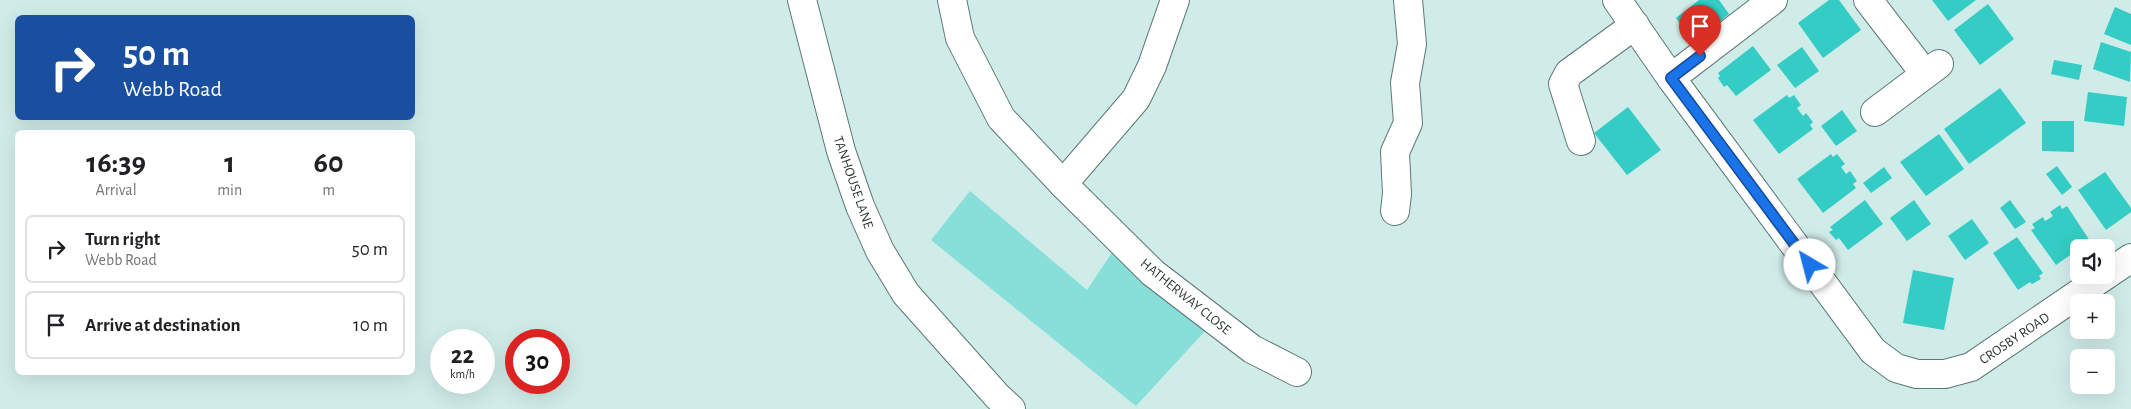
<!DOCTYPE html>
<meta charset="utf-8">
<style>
body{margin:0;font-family:"Alegreya Sans",sans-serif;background:#f2f2f2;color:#202124;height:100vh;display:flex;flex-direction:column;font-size:19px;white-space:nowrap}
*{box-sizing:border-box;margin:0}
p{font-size:16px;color:#757577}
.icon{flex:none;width:28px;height:28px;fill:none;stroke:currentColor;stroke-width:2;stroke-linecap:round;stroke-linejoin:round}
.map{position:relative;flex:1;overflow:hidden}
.side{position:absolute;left:15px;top:130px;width:400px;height:245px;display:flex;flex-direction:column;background:#fff;border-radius:8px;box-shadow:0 5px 20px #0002}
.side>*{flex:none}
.hud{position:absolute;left:15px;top:15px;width:400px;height:105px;border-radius:8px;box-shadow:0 5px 20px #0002;background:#1a4fa0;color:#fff;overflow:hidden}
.fabs{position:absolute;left:2070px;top:239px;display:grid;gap:10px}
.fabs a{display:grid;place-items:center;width:45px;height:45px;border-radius:8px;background:#fff;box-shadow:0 5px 20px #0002;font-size:25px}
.speed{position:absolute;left:430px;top:329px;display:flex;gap:10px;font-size:25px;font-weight:700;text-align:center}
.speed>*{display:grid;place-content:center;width:65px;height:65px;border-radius:50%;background:#fff;box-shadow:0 5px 20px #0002;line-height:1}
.speed small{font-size:12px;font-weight:400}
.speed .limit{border:8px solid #d22;background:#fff;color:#111}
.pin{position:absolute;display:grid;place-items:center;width:42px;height:42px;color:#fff;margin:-51px -21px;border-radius:50% 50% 50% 0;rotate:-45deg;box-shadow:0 0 5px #0007}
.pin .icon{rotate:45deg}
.me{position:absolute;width:55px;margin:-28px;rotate:323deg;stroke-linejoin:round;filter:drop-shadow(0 0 4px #0008)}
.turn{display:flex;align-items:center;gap:18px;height:105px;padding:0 25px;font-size:22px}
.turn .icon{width:65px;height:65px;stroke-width:2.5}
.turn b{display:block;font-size:35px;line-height:42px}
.eta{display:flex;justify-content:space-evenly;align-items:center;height:85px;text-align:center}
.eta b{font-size:30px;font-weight:600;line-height:35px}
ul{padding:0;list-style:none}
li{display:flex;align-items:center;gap:15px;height:68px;margin:0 10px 8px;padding:0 15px;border:2px solid #e0e0e0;border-radius:8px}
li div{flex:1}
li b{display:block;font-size:19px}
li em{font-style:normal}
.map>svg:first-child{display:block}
</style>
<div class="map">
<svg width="2131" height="409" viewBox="0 0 2131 409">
<rect width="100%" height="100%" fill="#d0ece9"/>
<path fill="#88ded8" d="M 970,191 L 1087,290 L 1113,251 C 1140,287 1171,303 1206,330 L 1136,406 L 931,240 Z"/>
<g fill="#34ccc4">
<path d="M 1699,0 L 1719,0 L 1729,14 L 1695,41 L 1692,38 L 1689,40 L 1683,32 L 1685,30 L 1676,18 Z"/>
<path d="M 1829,0 L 1839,0 L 1861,30 L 1823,58 L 1798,23 Z"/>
<path d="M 1932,0 L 1976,0 L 1948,21 Z"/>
<path d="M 1988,4 L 2014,39 L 1980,65 L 1954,30 Z"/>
<path d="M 2115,7 L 2131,14 L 2131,45 L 2104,34 Z"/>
<path d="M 2101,42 L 2131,52 L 2130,82 L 2093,69 Z"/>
<path d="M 1753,46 L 1771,70 L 1736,96 L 1727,85 L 1724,87 L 1718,78 L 1720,76 L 1718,73 Z"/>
<path d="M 1802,47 L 1819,71 L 1795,88 L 1777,65 Z"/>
<path d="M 2054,60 L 2082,65 L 2079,80 L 2051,74 Z"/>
<path d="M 2000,88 L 2026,123 L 1969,164 L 1944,129 Z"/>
<path d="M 2088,92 L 2127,97 L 2124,126 L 2084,121 Z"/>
<path d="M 1787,95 L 1789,98 L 1794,95 L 1801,105 L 1797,108 L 1803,116 L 1806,113 L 1813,122 L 1810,125 L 1813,129 L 1779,154 L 1753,120 Z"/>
<path d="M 1628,107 L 1661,150 L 1627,175 L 1594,133 Z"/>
<path d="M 1842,110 L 1857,131 L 1836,146 L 1821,126 Z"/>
<path d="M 2042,121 L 2074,121 L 2074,152 L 2042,151 Z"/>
<path d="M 1939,134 L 1964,169 L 1926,196 L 1900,162 Z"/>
<path d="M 1831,154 L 1833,157 L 1837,154 L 1845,164 L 1841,167 L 1844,171 L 1846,174 L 1850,171 L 1857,181 L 1853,184 L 1856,188 L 1823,213 L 1797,179 Z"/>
<path d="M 2057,166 L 2072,187 L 2062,195 L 2046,174 Z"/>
<path d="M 1884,167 L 1892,178 L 1871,193 L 1863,183 Z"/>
<path d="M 2105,172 L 2131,208 L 2131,212 L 2106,230 L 2078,190 Z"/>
<path d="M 1865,200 L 1883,224 L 1848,250 L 1839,238 L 1836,240 L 1829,232 L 1833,230 L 1830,227 Z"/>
<path d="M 1914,200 L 1931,224 L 1907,241 L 1890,218 Z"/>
<path d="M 2010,200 L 2026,222 L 2015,229 L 2000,208 Z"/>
<path d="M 2060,205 L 2062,209 L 2067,206 L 2090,241 L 2056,265 L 2031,230 L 2035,228 L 2032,224 L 2043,217 L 2045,221 L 2050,218 L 2053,216 L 2050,212 Z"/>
<path d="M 1972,219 L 1989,243 L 1965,260 L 1948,236 Z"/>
<path d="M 2017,237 L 2043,273 L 2039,276 L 2041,279 L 2032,284 L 2030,282 L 2018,290 L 1993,253 Z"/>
<path d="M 1913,270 L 1954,278 L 1944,330 L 1903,323 Z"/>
</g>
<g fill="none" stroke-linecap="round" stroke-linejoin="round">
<defs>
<g id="minor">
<path d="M 802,0 L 841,151 L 860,206 L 880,251 L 906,294 L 997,396 L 1011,409"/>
<path d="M 952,0 L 960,38 L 1001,118 L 1063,184 L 1153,273 L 1252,349 L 1297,372"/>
<path d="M 1617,0 L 1671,78 L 1873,351 L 1896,368 L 1917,374 L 1945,374 L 1971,367 L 2106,275"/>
<path d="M 1868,0 L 1925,74"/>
<path d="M 1671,78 L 1773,0"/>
<path d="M 1875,112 L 1939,64"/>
<path d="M 1581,141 L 1563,84 L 1569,73 L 1635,25"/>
<path d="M 1063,184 L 1136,99 L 1152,66 L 1175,0"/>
<path d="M 1395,211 L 1397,194 L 1395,152 L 1408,123 L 1405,83 L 1412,44 L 1408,0"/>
<path d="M 2106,275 L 2131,258"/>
</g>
</defs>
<use href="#minor" stroke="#5e7875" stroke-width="30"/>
<use href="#minor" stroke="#fff" stroke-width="28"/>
</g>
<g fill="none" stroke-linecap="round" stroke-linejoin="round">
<defs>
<path id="route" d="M 1700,56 L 1671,78 L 1810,265"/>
</defs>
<use href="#route" stroke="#114b97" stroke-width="12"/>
<use href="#route" stroke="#1a73e8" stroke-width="9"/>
</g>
<g text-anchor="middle" stroke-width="4.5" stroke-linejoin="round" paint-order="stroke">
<g font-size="14" fill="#2c3736" stroke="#fff">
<text transform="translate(854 182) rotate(71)" y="5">TANHOUSE LANE</text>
<text transform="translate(1186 296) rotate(39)" y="5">HATHERWAY CLOSE</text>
<text transform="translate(2014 338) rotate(-34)" y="5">CROSBY ROAD</text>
</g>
</g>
</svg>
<div class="fabs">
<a><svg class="icon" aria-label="sound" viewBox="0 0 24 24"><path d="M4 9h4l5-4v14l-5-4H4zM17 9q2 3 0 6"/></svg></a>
<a>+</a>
<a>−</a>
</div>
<div class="speed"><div>22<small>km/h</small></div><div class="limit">30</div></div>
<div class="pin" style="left:1700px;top:56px;background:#d93025"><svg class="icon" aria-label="arrive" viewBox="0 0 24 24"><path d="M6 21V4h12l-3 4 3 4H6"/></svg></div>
<svg class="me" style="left:1810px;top:265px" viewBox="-20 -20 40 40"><circle r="19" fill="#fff"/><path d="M0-13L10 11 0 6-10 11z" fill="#1a73e8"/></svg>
<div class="hud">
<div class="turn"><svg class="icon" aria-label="right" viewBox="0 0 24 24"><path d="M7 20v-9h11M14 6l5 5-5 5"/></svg><div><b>50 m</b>Webb Road</div></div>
</div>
<section class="side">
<div class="eta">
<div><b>16:39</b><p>Arrival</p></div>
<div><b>1</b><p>min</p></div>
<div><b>60</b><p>m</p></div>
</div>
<ul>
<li><svg class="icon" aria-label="right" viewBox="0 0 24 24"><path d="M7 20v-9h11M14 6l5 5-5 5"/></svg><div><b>Turn right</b><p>Webb Road</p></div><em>50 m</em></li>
<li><svg class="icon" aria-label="arrive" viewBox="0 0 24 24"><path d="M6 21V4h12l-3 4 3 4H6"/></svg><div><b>Arrive at destination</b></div><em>10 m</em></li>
</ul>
</section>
</div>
